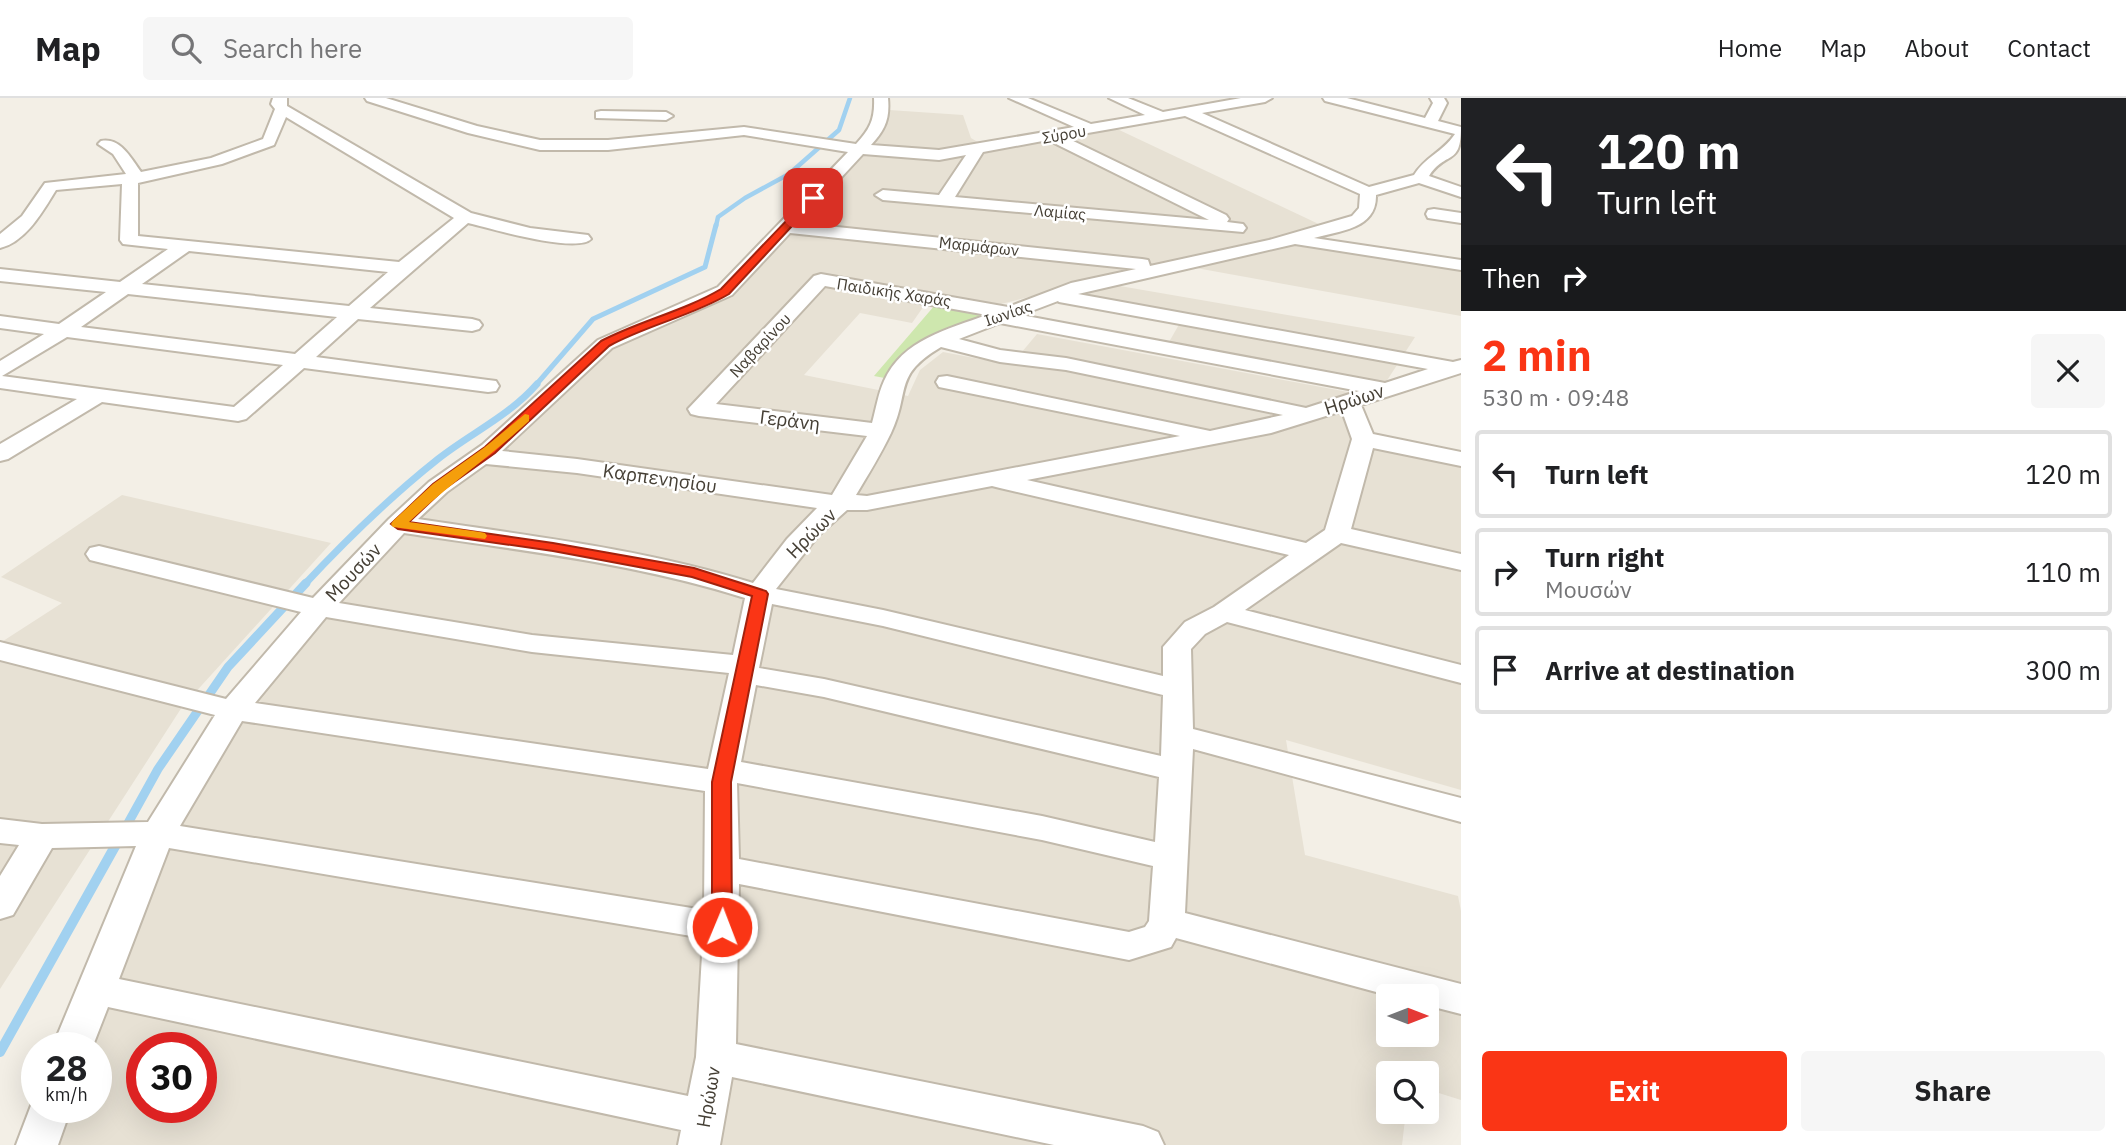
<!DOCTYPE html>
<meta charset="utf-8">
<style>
body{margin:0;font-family:"IBM Plex Sans",sans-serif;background:#f6f6f6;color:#202124;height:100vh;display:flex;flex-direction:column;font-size:26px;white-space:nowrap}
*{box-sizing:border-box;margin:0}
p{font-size:23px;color:#757577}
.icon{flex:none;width:38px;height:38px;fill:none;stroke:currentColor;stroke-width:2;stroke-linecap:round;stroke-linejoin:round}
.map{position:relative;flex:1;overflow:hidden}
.drawer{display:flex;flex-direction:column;background:#fff;width:665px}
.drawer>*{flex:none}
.guide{background:#202124;color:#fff;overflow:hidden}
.needle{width:46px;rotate:90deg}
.fabs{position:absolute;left:1376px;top:886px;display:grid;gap:14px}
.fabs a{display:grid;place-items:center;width:63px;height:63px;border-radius:7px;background:#fff;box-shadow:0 7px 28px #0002;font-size:35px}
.speed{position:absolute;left:21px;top:934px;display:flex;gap:14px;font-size:35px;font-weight:700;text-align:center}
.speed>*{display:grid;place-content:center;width:91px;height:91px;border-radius:50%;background:#fff;box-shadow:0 7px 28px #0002;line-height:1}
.speed small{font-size:18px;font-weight:400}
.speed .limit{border:10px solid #d22;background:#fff;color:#111}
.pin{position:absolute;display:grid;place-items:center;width:60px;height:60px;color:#fff;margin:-30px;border-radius:14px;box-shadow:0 4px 10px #0006}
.me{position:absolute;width:77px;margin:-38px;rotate:1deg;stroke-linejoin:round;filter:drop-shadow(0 0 5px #0008)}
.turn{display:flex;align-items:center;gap:24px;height:147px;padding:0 21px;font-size:32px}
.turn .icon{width:91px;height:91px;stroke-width:2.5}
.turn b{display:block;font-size:49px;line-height:60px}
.then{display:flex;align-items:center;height:66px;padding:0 21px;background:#0003;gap:14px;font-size:26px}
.round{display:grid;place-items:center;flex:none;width:74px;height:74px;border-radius:7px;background:#f6f6f6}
.summary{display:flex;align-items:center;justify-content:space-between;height:119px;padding:0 21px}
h1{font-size:42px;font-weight:800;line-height:52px;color:#fa3515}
.cta{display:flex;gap:14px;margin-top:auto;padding:14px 21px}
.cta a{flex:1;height:80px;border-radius:7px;background:#fa3515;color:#fff;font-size:28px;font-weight:800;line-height:80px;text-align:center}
.cta a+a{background:#f6f6f6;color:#202124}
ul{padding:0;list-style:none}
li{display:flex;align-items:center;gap:21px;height:88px;margin:0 14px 10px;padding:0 7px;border:4px solid #e0e0e0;border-radius:7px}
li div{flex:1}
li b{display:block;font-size:26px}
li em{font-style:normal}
header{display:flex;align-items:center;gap:42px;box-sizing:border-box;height:98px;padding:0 35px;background:#fff;border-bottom:2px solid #e0e0e0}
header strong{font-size:33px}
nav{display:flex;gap:38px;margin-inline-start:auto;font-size:24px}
.search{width:490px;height:63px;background:#f6f6f6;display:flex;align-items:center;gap:18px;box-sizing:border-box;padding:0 24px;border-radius:7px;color:#757577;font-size:26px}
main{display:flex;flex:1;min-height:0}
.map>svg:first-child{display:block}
</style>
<header>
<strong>Map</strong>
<div class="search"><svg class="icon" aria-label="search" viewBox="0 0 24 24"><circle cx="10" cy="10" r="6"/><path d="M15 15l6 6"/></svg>Search here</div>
<nav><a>Home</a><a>Map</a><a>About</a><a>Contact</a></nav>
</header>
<main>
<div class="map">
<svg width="1461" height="1047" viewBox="0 0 1461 1047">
<rect width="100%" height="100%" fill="#f3efe6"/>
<g fill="#e7e1d4" fill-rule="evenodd">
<path d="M 889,12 L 963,17 L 971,40 L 991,52 L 1115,30 L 1325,129 L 1302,147 L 1461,173 L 1461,218 L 1163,164 L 1085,182 L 1415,239 L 1386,284 L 1169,244 L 1185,216 L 1052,193 L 1001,206 L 933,195 L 912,225 L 860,215 L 804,277 L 908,298 L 920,272 L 943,254 L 1011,267 L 1037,236 L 1348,294 L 1375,348 L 1461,366 L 1461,692 L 1286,642 L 1305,757 L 1458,798 L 1461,813 L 1461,1002 L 1426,991 L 1426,975 L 1388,975 L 1388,1013 L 1406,1013 L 1402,1047 L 15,1047 L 37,996 L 37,1010 L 96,1010 L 96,950 L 57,950 L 170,690 L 260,563 L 388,421 L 469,357 L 596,245 L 712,197 L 731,200 L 885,32 ZM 1388,898 L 1426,898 L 1426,936 L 1388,936 ZM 142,950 L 201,950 L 201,1010 L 142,1010 Z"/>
<path d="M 122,397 L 331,445 L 182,609 L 0,891 L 0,545 L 62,505 L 1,479 Z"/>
</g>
<path fill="#cee7ae" d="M 935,207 L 1008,214 L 962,231 L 895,282 L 874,278 Z"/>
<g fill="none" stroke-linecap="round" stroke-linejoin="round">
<path stroke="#a1d1f0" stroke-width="4.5" d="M 716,128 L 718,119 L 745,100 L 789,76 L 839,32 L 850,0"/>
<path stroke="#a1d1f0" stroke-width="5" d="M 535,288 L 593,221 L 705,169 L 716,127"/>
<path stroke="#a1d1f0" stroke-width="7" d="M 304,487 C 346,442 390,399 438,361 C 471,335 509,318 537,286"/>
<path stroke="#a1d1f0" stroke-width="9" d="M 122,736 L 158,671 L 228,569 L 306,485"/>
<path stroke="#a1d1f0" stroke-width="10" d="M 0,954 L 123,734"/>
<defs>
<g id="street">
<path d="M 273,0 L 287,0 L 287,8 L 471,115 L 530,130 L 588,137 L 591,141 C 577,156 489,130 468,125 L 370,210 L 472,221 L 479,223 L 482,227 L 479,231 L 472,233 L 358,221 L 316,259 L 488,282 L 496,283 L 499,288 L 496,293 L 488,294 L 304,270 L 246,321 L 238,323 L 102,304 L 8,361 L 0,363 L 0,346 L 77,301 L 0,290 L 0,263 L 44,236 L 0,230 L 0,218 L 59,226 L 106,194 L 0,183 L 0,171 L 120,184 L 168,151 L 123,146 L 120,142 L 122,86 L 56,92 C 43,113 26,144 0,150 L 0,136 L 22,118 L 45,85 L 126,76 L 113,56 L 98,46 L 101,43 C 120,39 131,60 141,74 L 211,60 L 263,41 L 275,11 L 271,6 ZM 286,19 L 454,120 L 399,164 L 138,138 L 138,85 L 222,66 L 274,47 ZM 189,153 L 388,174 L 349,208 L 142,186 ZM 128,196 L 337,219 L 295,256 L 81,229 ZM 67,239 L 283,267 L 234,309 L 2,278 Z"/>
<path d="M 365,0 L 386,0 L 477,28 L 540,42 L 608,42 L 744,29 L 856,46 C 870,31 875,21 874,0 L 888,0 C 890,21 885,32 871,47 L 939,52 L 1074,29 L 1009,0 L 1028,0 L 1091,26 L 1145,17 L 1109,0 L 1128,0 L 1163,14 L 1241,0 L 1272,0 L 1265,4 L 1202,15 L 1369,89 L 1414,77 C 1427,57 1441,56 1455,36 L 1325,3 L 1323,0 L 1347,0 L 1425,20 L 1433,5 L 1430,0 L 1444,0 L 1447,5 L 1438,23 L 1461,29 C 1461,69 1446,52 1429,78 L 1461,89 L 1461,99 L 1419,85 L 1376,97 C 1377,131 1340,133 1314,140 L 1461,162 L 1461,172 L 1295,146 L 1078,196 L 1453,264 L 1461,262 L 1461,275 L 1361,307 L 1373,336 L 1461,354 L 1461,368 L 1373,350 L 1351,431 L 1461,456 L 1461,472 L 1341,445 L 1245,512 L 1461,567 L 1461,585 L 1227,524 L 1205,536 L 1191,551 L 1193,631 L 1461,700 L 1461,724 L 1193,651 L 1185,815 L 1461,886 L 1461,916 L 1426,907 L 1426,898 L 1391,898 L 1176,840 L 1171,849 L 1129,862 L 739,786 L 736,946 L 1143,1028 L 1158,1034 L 1164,1047 L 1054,1047 L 732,979 L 720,1047 L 678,1047 L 681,1032 L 108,909 L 92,950 L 52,950 L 136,748 L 52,750 L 13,817 L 0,821 L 0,778 L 19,747 L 0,745 L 0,721 L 42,726 L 148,724 L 215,617 L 0,562 L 0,544 L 226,601 L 301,514 L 90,462 L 86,456 L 90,450 L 99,448 L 313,500 L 389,421 L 429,384 L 482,347 L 598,242 L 718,189 L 848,54 L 744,37 L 608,52 L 540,52 L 468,35 L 367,3 ZM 1185,18 L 1360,96 L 1359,110 L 1352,118 L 1269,142 L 1150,168 L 1148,162 L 1142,161 L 799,125 L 863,56 L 939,62 L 966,57 L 939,97 L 883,92 L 875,97 L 883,102 L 1243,134 L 1246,130 L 1243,126 L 1227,124 L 1229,121 L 1226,117 L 1065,39 ZM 1048,42 L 1209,122 L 955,99 L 983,54 ZM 790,135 L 1136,171 L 1071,185 L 1008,209 L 821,176 L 814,178 L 688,311 L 691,316 L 699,318 L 867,338 L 832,397 L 577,361 L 502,353 L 612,250 L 732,197 ZM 825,188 L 987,217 C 948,231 902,242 884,283 C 878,296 876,311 872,325 L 716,306 ZM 1058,203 L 1059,204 L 1428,271 L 1385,285 L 1021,217 ZM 1000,225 L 1359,293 L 1306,310 L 1066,260 L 1000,252 L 959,241 ZM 941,249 L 1000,264 L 1066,272 L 1283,317 L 1210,333 L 947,278 L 939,279 L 936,284 L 939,289 L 1180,338 L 867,398 L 856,397 C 868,377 881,356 891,335 C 911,293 892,278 941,249 ZM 1342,313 L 1352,341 L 1325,432 L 1306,445 L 1027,382 L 1271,335 ZM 486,366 L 577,375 L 817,410 L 787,441 L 753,485 C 645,451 530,438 418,421 L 447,394 ZM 992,388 L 1000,390 L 1289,457 L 1214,509 L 1185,524 L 1163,549 L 1163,578 L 883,512 L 776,491 L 818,438 L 847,412 L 867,412 ZM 404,435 C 518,452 635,465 745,500 L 733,557 L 532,537 L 339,505 ZM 772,506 L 883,528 L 1163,597 L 1161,658 L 824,581 L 759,570 ZM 326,519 L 532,554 L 729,575 L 708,671 L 255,605 ZM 756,587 L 824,599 L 1159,679 L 1155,744 L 1042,718 L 741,664 ZM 242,623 L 705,693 L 704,812 L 180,728 ZM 737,685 L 1042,742 L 1153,768 L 1149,823 L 1145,829 L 1129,834 L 739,761 ZM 169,750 L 703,840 L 696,959 L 688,998 L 119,881 Z"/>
<path d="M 601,13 L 666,14 L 673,18 L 666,22 L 596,20 L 596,14 Z"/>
<path d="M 1434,111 L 1461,115 L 1461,125 L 1428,120 L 1426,116 L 1428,112 Z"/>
<path d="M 35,997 L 37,1010 L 71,1010 L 58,1047 L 16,1047 Z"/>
</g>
</defs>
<use href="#street" stroke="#c1b9ab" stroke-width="4"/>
<use href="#street" fill="#fff" fill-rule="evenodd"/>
</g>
<path fill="#fa3515" stroke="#a2220e" stroke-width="2" d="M 810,98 L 818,100 L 729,196 C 692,218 647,227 609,248 L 495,355 L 443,392 L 409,424 L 553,445 L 694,470 L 766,493 L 768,496 L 731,684 L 732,829 L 729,834 L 722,837 L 715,834 L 712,829 L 712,684 L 752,498 L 692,479 L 553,453 L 398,431 L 391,426 L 433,386 L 485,349 L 601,243 C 639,223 684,213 721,191 Z"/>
<path fill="#f59e0b" d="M 525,316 L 529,317 L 529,323 C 491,358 448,387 409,424 L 480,434 L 485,435 L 487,438 L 485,441 L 393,429 L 391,426 L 393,423 L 433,386 L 485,349 Z"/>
<g text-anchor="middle" stroke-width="5" stroke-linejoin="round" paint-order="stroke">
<g font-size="16" fill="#453f35" stroke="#fff">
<text transform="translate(1064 36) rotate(-10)" y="6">Σύρου</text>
<text transform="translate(1060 114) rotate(5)" y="6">Λαμίας</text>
<text transform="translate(979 148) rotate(6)" y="6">Μαρμάρων</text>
<text transform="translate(894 194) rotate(9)" y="6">Παιδικής Χαράς</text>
<text transform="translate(1008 215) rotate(-19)" y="6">Ιωνίας</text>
<text transform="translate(760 247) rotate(-47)" y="6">Ναβαρίνου</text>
</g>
<g font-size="19" fill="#453f35" stroke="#fff">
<text transform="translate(1354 301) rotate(-18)" y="7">Ηρώων</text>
<text transform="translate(790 322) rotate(7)" y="7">Γεράνη</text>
<text transform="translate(660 380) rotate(8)" y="7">Καρπενησίου</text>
<text transform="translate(811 435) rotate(-45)" y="7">Ηρώων</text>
<text transform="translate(353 474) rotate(-47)" y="7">Μουσών</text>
<text transform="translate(708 999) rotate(-80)" y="7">Ηρώων</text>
</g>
</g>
</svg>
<div class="fabs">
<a><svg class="needle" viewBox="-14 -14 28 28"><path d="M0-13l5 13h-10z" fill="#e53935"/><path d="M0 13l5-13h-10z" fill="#757577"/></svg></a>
<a><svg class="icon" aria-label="search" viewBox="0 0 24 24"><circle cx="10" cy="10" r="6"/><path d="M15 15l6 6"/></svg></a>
</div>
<div class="speed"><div>28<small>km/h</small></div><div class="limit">30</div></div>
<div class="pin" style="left:813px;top:100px;background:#d93025"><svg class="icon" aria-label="arrive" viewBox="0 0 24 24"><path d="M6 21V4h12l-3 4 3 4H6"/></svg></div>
<svg class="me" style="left:722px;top:829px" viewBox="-20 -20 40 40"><circle r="17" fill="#fa3515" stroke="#fff" stroke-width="3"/><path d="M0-11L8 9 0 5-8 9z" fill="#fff"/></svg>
</div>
<section class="drawer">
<div class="guide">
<div class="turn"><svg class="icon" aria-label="left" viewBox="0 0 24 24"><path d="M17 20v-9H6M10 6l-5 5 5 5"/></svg><div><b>120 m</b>Turn left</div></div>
<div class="then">Then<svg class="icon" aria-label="right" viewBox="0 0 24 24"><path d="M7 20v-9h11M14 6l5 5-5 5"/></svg></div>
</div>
<div class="summary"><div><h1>2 min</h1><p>530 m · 09:48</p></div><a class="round"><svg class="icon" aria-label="close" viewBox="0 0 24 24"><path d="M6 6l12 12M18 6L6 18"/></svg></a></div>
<ul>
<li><svg class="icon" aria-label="left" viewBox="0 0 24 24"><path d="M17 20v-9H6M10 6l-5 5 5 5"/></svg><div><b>Turn left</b></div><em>120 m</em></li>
<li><svg class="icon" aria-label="right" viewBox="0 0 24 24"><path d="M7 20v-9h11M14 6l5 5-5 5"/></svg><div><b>Turn right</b><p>Μουσών</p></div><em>110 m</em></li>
<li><svg class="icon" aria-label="arrive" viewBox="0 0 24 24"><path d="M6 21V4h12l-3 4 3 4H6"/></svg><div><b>Arrive at destination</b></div><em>300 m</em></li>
</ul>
<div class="cta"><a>Exit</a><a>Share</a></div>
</section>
</main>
